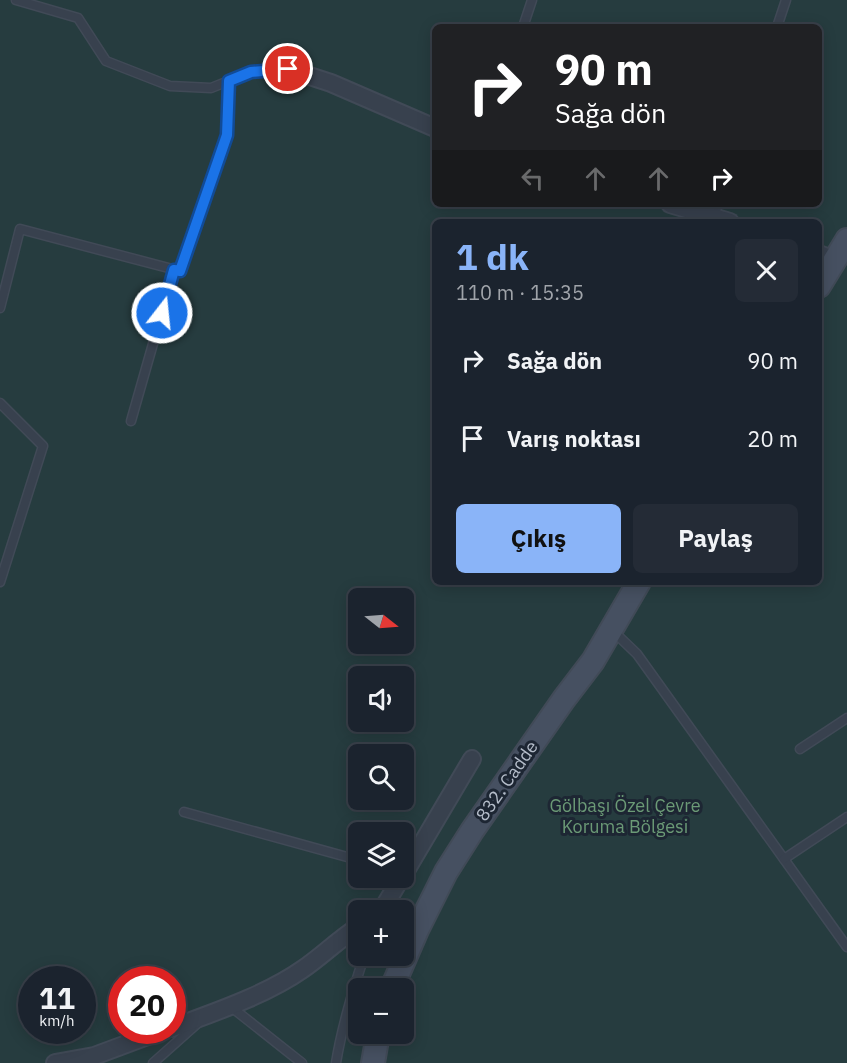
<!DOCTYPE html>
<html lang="tr">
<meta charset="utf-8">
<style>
body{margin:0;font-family:"IBM Plex Sans",sans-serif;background:#242b36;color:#f1f3f6;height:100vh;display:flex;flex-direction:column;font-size:22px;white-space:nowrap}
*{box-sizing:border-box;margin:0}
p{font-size:20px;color:#a0a4aa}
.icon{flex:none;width:33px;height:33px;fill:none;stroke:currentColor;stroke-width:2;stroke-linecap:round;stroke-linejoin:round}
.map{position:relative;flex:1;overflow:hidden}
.sheet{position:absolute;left:432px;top:219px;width:390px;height:366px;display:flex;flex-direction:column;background:#1b232e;border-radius:9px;box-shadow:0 3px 15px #0003,0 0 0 2px #39404a}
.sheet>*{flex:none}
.banner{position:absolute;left:432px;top:24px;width:390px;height:183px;border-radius:9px;box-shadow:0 3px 15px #0003,0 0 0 2px #39404a;background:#202124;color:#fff;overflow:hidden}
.needle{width:39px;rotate:107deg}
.tools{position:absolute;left:348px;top:588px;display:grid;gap:12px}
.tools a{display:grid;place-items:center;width:66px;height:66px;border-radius:9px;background:#1b232e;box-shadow:0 3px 15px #0003,0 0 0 2px #39404a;font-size:30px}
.speed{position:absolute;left:18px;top:966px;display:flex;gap:12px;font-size:30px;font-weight:700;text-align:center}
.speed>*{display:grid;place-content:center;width:78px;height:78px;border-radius:50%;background:#1b232e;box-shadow:0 3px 15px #0003,0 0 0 2px #39404a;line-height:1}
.speed small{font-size:15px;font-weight:400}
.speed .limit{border:9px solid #d22;background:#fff;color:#111}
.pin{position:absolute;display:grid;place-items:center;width:51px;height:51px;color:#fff;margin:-26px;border:3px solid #fff;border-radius:50%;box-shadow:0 2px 6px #0007}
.me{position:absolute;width:66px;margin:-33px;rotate:16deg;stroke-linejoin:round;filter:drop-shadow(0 0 4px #0008)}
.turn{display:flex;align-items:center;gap:21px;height:126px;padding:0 24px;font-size:27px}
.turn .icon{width:78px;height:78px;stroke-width:2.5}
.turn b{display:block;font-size:42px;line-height:51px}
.lanes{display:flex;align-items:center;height:57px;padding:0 24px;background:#0003;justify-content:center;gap:30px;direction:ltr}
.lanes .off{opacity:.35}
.round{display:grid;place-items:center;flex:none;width:63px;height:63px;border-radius:9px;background:#242b36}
.summary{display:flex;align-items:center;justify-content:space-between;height:102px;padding:0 24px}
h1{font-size:36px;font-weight:700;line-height:45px;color:#8ab4f8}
.action{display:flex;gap:12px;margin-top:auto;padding:12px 24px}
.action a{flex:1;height:69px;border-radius:9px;background:#8ab4f8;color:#111;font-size:24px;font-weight:700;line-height:69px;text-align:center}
.action a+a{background:#242b36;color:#f1f3f6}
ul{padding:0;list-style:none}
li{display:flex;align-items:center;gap:18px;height:78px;padding:0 24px}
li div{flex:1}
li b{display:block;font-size:22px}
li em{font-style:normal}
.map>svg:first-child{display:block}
</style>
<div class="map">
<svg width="847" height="1063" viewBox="0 0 847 1063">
<rect width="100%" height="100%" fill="#242f3e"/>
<path fill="#263c3f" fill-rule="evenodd" d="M 0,0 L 847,0 L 847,1063 L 0,1063 ZM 435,27 L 819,27 L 819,204 L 435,204 ZM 435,222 L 819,222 L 819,582 L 435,582 ZM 358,598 L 404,598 L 404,644 L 358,644 ZM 358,676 L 404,676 L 404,722 L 358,722 ZM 358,754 L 404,754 L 404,800 L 358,800 ZM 358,832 L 404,832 L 404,878 L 358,878 ZM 358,910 L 404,910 L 404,956 L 358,956 ZM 32,980 L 82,980 L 82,1030 L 32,1030 ZM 122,980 L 172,980 L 172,1030 L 122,1030 ZM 358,988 L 404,988 L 404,1034 L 358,1034 Z"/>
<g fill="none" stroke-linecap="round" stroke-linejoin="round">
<defs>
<g id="lane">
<path d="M 16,0 L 78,18 L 106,61 L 170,86 L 211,88 L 251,72 L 288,69"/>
<path d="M 523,27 L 532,0"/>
<path d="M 777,27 L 786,0"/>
<path d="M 714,217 L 718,204"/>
<path d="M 0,308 L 20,229 L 180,271 L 227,135 L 229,81"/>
<path d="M 0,403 L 43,446 L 0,582"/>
<path d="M 131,421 L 174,270"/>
<path d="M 612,630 L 637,654 L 847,947"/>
<path d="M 800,749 L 847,718"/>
<path d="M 184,812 L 358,860"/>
<path d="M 784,859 L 847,817"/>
<path d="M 230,1006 L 302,1063"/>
<path d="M 153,1063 L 198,1023"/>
<path d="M 336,1063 C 342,1026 353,991 364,956"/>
</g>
<g id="street">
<path d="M 288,69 L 331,83 L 435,128"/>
<path d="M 670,204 L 730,222"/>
<path d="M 819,254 L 835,260"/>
<path d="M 404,874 L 472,759"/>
<path d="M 382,910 L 401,878"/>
<path d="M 172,1028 C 215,1012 266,995 303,969 C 322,956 339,939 358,927"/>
<path d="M 55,1063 L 94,1056 L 164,1030"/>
</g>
<g id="secondary">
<path d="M 819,286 L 847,240"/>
<path d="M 392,988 L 417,930 L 446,872 L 472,831 L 564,699 L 593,661 L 639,582"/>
<path d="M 373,1063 L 378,1034"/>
</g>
</defs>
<use href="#lane" stroke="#414a57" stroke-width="11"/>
<use href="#street" stroke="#414a57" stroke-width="20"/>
<use href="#secondary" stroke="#414a57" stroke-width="26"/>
<use href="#lane" stroke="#38414e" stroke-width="8"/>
<use href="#street" stroke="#38414e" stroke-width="16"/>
<use href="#secondary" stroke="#465061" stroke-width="22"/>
</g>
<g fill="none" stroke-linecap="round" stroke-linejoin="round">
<defs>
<path id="route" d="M 162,313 L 174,270 L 180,271 L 227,135 L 229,81 L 251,72 L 288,69"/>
</defs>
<use href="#route" stroke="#114b97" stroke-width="15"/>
<use href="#route" stroke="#1a73e8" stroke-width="10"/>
</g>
<g text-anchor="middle" stroke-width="6" stroke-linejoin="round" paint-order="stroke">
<g font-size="18" fill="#b4bcc9" stroke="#1d2633">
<text transform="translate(507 781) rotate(-55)" y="6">832. Cadde</text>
</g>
<g font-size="18" fill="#6b9a76" stroke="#1d2633">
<text x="625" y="812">Gölbaşı Özel Çevre<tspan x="625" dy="21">Koruma Bölgesi</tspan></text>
</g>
</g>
</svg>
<div class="tools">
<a><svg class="needle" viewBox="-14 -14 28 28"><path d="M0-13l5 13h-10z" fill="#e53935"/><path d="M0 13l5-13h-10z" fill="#a0a4aa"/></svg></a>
<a><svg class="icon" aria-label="sound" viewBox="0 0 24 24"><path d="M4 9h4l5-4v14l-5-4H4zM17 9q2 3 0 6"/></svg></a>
<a><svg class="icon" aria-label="search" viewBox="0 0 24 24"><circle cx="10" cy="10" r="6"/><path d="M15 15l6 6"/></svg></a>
<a><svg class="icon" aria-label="layers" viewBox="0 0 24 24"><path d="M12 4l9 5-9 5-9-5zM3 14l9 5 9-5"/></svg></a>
<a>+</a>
<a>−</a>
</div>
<div class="speed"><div>11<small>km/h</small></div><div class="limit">20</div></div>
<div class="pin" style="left:288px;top:69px;background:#d93025"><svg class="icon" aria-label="arrive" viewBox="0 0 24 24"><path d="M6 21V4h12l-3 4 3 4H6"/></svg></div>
<svg class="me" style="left:162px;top:313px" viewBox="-20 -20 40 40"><circle r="17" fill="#1a73e8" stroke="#fff" stroke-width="3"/><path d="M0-11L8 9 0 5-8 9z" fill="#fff"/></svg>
<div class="banner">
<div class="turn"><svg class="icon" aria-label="right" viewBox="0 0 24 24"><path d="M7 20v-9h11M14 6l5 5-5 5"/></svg><div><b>90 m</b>Sağa dön</div></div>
<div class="lanes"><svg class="icon off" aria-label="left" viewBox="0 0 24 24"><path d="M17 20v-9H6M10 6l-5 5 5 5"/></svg><svg class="icon off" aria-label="ahead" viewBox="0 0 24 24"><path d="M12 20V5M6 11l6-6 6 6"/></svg><svg class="icon off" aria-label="ahead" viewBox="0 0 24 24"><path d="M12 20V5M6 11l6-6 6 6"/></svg><svg class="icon" aria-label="right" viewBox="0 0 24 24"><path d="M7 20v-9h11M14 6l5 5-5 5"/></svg></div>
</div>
<section class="sheet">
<div class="summary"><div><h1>1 dk</h1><p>110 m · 15:35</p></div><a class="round"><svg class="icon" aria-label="close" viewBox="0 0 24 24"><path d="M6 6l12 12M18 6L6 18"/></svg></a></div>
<ul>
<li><svg class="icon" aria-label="right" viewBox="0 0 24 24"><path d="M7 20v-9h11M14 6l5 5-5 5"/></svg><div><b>Sağa dön</b></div><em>90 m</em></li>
<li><svg class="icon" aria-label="arrive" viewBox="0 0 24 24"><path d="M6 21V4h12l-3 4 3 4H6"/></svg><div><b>Varış noktası</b></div><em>20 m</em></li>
</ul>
<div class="action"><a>Çıkış</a><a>Paylaş</a></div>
</section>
</div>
